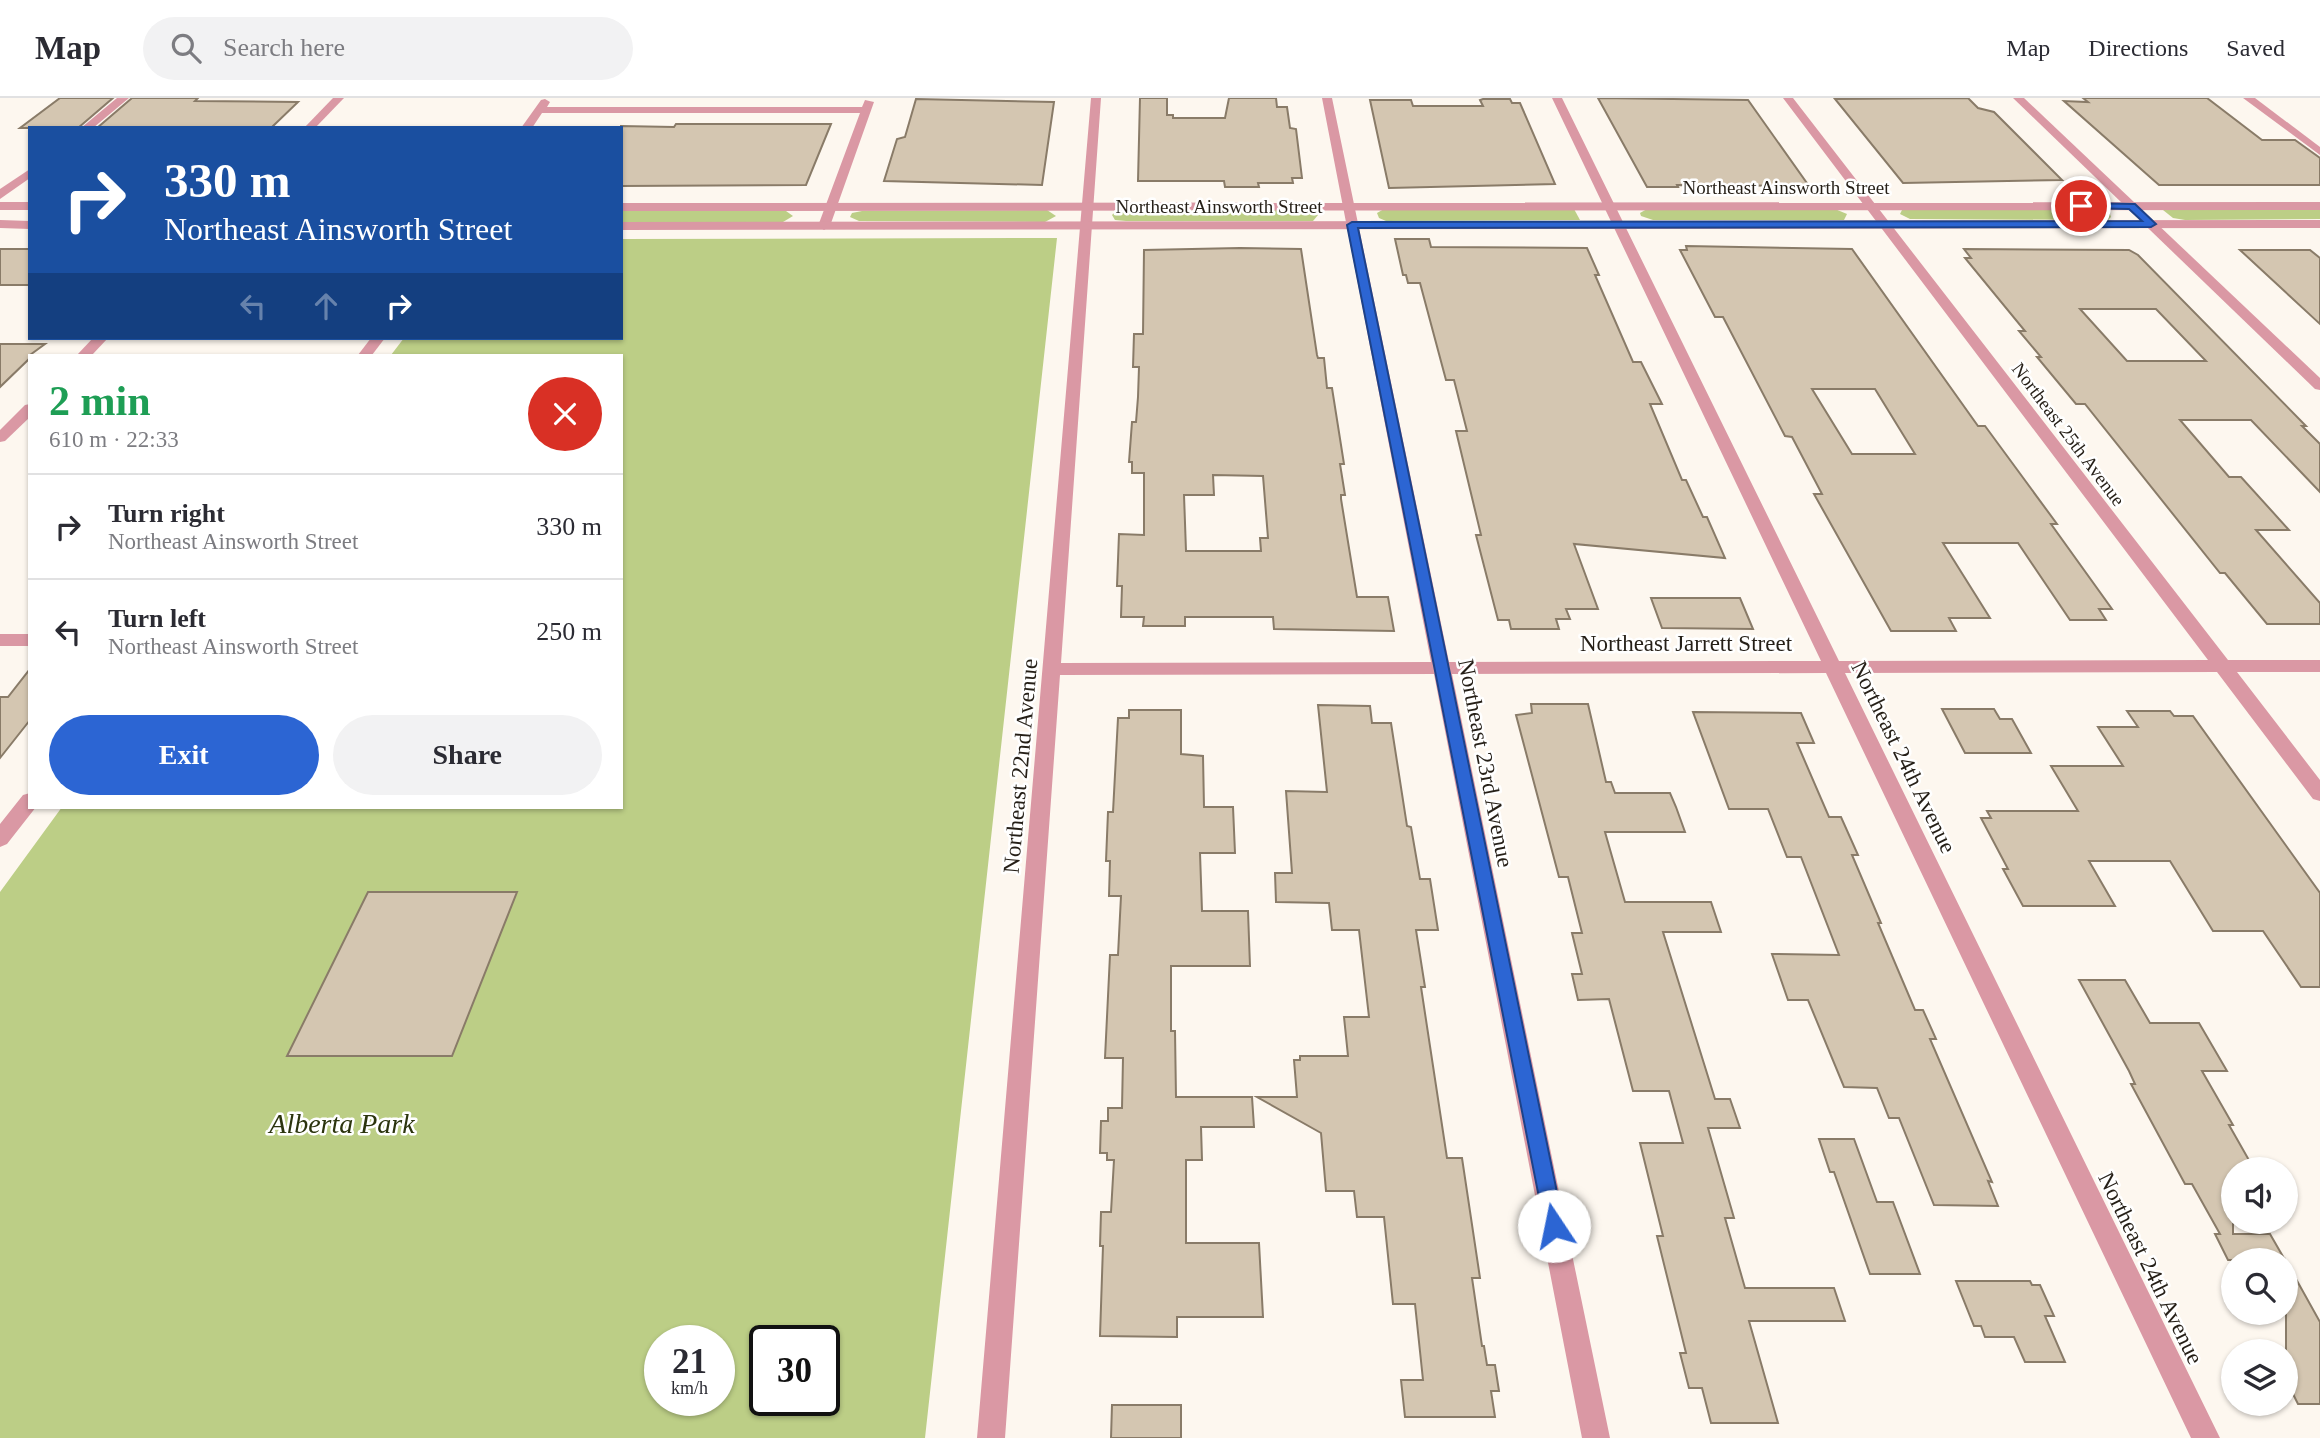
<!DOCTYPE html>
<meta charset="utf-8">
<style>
body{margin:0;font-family:"Times New Roman",serif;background:#f2f2f3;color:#2b2b33;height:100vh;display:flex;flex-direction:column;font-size:26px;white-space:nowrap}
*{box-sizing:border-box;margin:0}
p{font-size:23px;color:#7c7c81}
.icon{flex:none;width:38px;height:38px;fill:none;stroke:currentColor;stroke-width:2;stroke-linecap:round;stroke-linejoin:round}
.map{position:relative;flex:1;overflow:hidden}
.panel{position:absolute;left:28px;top:256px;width:595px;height:455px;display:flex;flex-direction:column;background:#fff;border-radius:0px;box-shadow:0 2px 5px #0004}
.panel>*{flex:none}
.hud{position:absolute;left:28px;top:28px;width:595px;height:214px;border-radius:0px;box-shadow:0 2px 5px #0004;background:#1a4fa0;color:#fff;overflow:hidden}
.controls{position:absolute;left:2221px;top:1059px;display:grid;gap:14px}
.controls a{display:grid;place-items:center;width:77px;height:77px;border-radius:50%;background:#fff;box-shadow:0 2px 5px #0004;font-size:35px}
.speed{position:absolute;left:644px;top:1227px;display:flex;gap:14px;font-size:35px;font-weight:700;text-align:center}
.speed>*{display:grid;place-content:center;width:91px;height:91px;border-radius:50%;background:#fff;box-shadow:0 2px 5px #0004;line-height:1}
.speed small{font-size:18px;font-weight:400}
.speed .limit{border:4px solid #111;border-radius:10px;background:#fff;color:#111}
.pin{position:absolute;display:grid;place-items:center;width:60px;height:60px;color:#fff;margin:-30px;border:4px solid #fff;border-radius:50%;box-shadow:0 2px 7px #0007}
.me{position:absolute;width:77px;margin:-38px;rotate:349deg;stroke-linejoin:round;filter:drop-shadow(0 0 5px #0008)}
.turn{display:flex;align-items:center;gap:24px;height:147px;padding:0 21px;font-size:32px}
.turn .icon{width:91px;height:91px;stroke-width:2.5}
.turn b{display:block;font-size:49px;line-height:60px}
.lanes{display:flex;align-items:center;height:66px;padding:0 21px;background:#0003;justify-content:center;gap:35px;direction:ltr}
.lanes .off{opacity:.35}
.round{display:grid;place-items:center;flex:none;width:74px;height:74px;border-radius:37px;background:#f2f2f3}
.head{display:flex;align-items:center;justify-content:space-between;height:119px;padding:0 21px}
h1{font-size:42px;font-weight:700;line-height:52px;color:#1e9e55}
.primary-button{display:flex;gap:14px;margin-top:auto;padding:14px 21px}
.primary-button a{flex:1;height:80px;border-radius:42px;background:#2c65d3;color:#fff;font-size:28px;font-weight:700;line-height:80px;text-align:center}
.primary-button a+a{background:#f2f2f3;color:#2b2b33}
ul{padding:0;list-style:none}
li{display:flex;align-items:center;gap:21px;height:105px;padding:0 21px;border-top:2px solid #e1e1e2}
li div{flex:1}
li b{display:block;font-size:26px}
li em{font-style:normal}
header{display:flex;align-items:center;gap:42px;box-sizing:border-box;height:98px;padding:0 35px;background:#fff;border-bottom:2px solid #e1e1e2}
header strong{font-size:33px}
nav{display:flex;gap:38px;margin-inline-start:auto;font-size:24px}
.search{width:490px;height:63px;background:#f2f2f3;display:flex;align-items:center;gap:18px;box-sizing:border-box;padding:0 24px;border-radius:38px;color:#7c7c81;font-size:26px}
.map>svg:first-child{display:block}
</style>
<header>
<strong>Map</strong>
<div class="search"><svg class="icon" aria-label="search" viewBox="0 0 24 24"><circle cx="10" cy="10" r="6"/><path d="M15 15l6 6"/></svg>Search here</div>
<nav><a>Map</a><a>Directions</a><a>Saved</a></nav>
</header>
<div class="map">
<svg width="2320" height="1340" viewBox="0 0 2320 1340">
<rect width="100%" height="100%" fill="#fdf7ef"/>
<g fill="#bcce86" fill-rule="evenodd">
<path d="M 1384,111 L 1574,111 L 1580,122 L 1386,123 L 1379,120 L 1377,115 Z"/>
<path d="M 1647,111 L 1835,111 L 1847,116 L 1844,122 L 1653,122 L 1641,118 L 1640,115 Z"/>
<path d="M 2094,111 L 2110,116 L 2111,119 L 2108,122 L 1910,121 L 1900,116 L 1902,112 Z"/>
<path d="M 2320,111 L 2320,121 L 2185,122 L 2173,120 L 2163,112 Z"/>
<path d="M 1047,112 L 1056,118 L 1045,124 L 859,123 L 850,119 L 852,115 L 862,113 Z"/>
<path d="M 1126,112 L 1312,112 L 1318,117 L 1313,123 L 1126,123 L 1115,122 L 1112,117 L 1116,113 Z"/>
<path d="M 621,113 L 786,113 L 793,118 L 783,124 L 621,124 Z"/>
<path d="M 1057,140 L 925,1340 L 0,1340 L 0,794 L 62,709 L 621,709 L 621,257 L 391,257 L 404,240 L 621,240 L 621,141 ZM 660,1242 L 719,1242 L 719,1302 L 660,1302 ZM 765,1242 L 824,1242 L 824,1302 L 765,1302 Z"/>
</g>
<g fill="#d4c6b1" stroke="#897b68" stroke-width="2" fill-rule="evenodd">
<path d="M 60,0 L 113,0 L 78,30 L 20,30 Z"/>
<path d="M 132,0 L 198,0 L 195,3 L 298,4 L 272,29 L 265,30 L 97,30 Z"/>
<path d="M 1140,0 L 1167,0 L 1167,17 L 1173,17 L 1173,20 L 1225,20 L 1229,0 L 1276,0 L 1277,9 L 1287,9 L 1290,30 L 1296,31 L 1302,80 L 1292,80 L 1293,85 L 1258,85 L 1259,89 L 1225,89 L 1224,83 L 1138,83 Z"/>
<path d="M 1598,0 L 1748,2 L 1809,88 L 1677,87 L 1678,89 L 1647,89 Z"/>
<path d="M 1968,0 L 1978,10 L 1994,14 L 2062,82 L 1903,85 L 1835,1 Z"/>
<path d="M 2083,0 L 2207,0 L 2262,42 L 2295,42 L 2320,60 L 2320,87 L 2159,87 L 2064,3 L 2088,4 Z"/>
<path d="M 916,1 L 1054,4 L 1042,87 L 884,83 L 897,41 L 905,39 Z"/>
<path d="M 1483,1 L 1510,1 L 1512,5 L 1520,5 L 1555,86 L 1389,90 L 1370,2 L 1411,2 L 1413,8 L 1483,8 L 1480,2 Z"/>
<path d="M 676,26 L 831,26 L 806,87 L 621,88 L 621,28 L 674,29 Z"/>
<path d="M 1395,141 L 1429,141 L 1431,149 L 1587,150 L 1599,177 L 1595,177 L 1633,264 L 1641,264 L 1662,306 L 1650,306 L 1682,382 L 1686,382 L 1703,419 L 1707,419 L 1725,460 L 1574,446 L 1598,511 L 1566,511 L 1570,521 L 1556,521 L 1559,531 L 1511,531 L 1509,522 L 1498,522 L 1476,437 L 1481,437 L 1456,333 L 1467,333 L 1454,282 L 1446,282 L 1420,185 L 1408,185 L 1406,177 L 1403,177 Z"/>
<path d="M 1686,148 L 1852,151 L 1978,328 L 1985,328 L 1988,332 L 2057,426 L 2051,426 L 2112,511 L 2099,511 L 2106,522 L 2070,522 L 2018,445 L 1943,445 L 1990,520 L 1949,520 L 1956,533 L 1891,533 L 1814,396 L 1822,396 L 1792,339 L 1785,338 L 1723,219 L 1715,219 L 1680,152 L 1687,152 ZM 1812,291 L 1875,291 L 1915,356 L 1852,356 Z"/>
<path d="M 1240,150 L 1301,151 L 1317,257 L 1318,260 L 1324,260 L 1327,290 L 1332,290 L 1344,366 L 1340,366 L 1345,397 L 1341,397 L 1341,401 L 1357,499 L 1388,499 L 1394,533 L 1274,531 L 1273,519 L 1185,519 L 1185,528 L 1143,528 L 1144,519 L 1121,519 L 1122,488 L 1117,488 L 1119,436 L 1144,437 L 1144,375 L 1132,375 L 1132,364 L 1129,364 L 1132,324 L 1136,324 L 1138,299 L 1139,269 L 1133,269 L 1134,236 L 1143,236 L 1144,152 ZM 1213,377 L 1263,378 L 1268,440 L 1260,440 L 1261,453 L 1186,453 L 1184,397 L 1214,397 Z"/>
<rect x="0" y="151" width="30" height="36"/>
<path d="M 1964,151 L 2129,152 L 2138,157 L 2306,328 L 2302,328 L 2320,346 L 2320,394 L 2251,322 L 2180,322 L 2229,379 L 2241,379 L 2289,432 L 2256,432 L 2320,505 L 2320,526 L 2267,526 L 2225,475 L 2220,475 L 2085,306 L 2076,306 L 2037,259 L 2041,259 L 2019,233 L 2025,233 L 1965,160 L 1971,160 ZM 2080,211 L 2156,211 L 2206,263 L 2127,263 Z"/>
<path d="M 2240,152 L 2310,152 L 2320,160 L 2320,226 Z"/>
<path d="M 0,246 L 45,246 L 30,257 L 30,260 L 0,289 Z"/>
<path d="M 1651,500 L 1740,500 L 1753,531 L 1662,530 Z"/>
<path d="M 30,571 L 30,622 L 0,660 L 0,599 L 8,599 Z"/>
<path d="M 1531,606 L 1588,606 L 1606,684 L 1611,684 L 1615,695 L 1670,695 L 1676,709 L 1685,734 L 1605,734 L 1625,804 L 1711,804 L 1721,834 L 1663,834 L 1715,1001 L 1730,1001 L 1740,1030 L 1708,1030 L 1734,1120 L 1725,1120 L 1745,1190 L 1834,1190 L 1845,1223 L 1749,1223 L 1778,1325 L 1711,1325 L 1702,1290 L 1689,1290 L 1680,1255 L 1686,1255 L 1657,1138 L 1663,1138 L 1640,1045 L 1683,1045 L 1669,993 L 1633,993 L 1609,901 L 1578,902 L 1572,876 L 1582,876 L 1572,835 L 1582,835 L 1568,779 L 1559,779 L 1516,617 L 1532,615 Z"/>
<path d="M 1318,607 L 1370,608 L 1372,625 L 1391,625 L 1407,728 L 1411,729 L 1420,781 L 1430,781 L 1438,832 L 1416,832 L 1425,889 L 1421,889 L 1447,1060 L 1462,1060 L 1480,1180 L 1472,1180 L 1482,1248 L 1484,1248 L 1487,1267 L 1495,1267 L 1499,1293 L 1491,1293 L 1495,1319 L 1405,1319 L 1401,1282 L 1423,1282 L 1415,1206 L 1393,1206 L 1384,1119 L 1357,1119 L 1354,1093 L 1326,1093 L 1321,1035 L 1257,999 L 1297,999 L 1294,962 L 1300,962 L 1300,958 L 1348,958 L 1344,919 L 1369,919 L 1359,832 L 1332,832 L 1329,805 L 1276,804 L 1275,775 L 1292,775 L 1286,693 L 1327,694 Z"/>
<path d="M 1942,611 L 1994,611 L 2000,621 L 2012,621 L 2031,655 L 1965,655 Z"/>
<path d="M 1129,612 L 1181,612 L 1181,656 L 1203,658 L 1204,709 L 1233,709 L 1235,755 L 1200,755 L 1202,813 L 1248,813 L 1250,868 L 1171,868 L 1171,933 L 1175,933 L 1176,999 L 1252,999 L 1254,1029 L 1201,1029 L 1202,1062 L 1186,1062 L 1186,1145 L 1259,1145 L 1263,1219 L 1177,1219 L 1177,1239 L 1100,1238 L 1103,1148 L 1100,1148 L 1101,1114 L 1111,1114 L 1114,1062 L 1107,1062 L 1107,1055 L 1100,1055 L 1101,1023 L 1108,1023 L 1108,1010 L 1122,1010 L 1123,960 L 1105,960 L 1110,857 L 1118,857 L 1121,798 L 1109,798 L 1110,763 L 1106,763 L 1108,714 L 1113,714 L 1118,620 L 1129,620 Z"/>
<path d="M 2127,613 L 2170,613 L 2174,618 L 2193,618 L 2320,795 L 2320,889 L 2301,889 L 2263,833 L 2213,833 L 2170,763 L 2089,763 L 2115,808 L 2023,808 L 2003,771 L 2008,771 L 1981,720 L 1991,720 L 1987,713 L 2078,713 L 2051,668 L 2123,668 L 2098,629 L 2138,629 Z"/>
<path d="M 1693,614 L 1801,615 L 1814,645 L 1797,645 L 1829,719 L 1841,719 L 1858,757 L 1852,757 L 1881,825 L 1878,825 L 1915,912 L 1923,912 L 1936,941 L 1930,941 L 1992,1084 L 1988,1083 L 1998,1108 L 1934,1107 L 1899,1020 L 1889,1020 L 1877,990 L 1844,989 L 1808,902 L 1788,902 L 1772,856 L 1839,857 L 1801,759 L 1787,759 L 1768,711 L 1729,711 Z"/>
<path d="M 368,794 L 517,794 L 452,958 L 287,958 Z"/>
<path d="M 2079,882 L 2125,882 L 2150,925 L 2199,925 L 2227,973 L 2202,973 L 2233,1027 L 2229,1027 L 2254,1071 L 2233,1071 L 2233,1136 L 2270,1136 L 2285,1162 L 2228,1162 L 2215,1136 L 2220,1136 L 2192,1086 L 2185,1086 L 2131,986 L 2135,986 L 2129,973 Z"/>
<path d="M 1819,1041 L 1854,1041 L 1877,1104 L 1893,1104 L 1920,1176 L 1870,1176 L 1834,1074 L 1830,1074 Z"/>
<path d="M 2286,1163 L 2320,1224 L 2320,1306 L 2298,1306 L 2286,1282 Z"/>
<path d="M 1956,1183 L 2030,1183 L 2032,1187 L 2040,1187 L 2054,1218 L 2045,1218 L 2065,1264 L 2025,1264 L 2014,1239 L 1985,1239 L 1981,1228 L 1974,1228 Z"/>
<path d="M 1112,1307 L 1181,1307 L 1181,1340 L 1111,1340 Z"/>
</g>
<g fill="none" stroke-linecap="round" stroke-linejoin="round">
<g fill="#da98a4" fill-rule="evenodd">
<path d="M 117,0 L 129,0 L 93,30 L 81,30 Z"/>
<path d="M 333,0 L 344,0 L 315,30 L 304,30 Z"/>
<path d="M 1091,0 L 1101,0 L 1061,565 L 1431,564 L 1322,0 L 1332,0 L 1449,564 L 1821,563 L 1552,0 L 1562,0 L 1839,563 L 2208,562 L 1783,0 L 1793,0 L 2228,562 L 2320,562 L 2320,574 L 2237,574 L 2320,682 L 2320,703 L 2313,701 L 2217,574 L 1845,575 L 2220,1340 L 2191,1340 L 1826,575 L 1452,576 L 1610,1340 L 1582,1340 L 1434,576 L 1060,577 L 1005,1340 L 977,1340 Z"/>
<path d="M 2013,0 L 2024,0 L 2320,280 L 2320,292 L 2315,291 Z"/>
<path d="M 2243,0 L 2255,0 L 2320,49 L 2320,57 Z"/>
<path d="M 545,1 L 550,4 L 547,9 L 862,9 L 865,2 L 874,4 L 830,128 L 824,132 L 818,128 L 860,15 L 542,15 L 532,30 L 521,30 L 541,2 Z"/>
<path d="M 30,71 L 30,80 L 0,101 L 0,91 Z"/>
<path d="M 93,240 L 108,240 L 92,257 L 77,257 Z"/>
<path d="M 371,240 L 385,240 L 372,257 L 358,257 Z"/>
<path d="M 30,306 L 30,319 L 5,343 L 0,344 L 0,332 L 25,307 Z"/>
<rect x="0" y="536" width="30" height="12"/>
<path d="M 30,695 L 30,709 L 36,709 L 7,746 L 0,749 L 0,726 L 23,697 Z"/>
</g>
<g fill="#da98a4" fill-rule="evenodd">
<rect x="0" y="104" width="30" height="8"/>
<path d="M 2320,104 L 2320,112 L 621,113 L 621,105 Z"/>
<path d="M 0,122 L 30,123 L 30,131 L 0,130 Z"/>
<path d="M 2320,122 L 2320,130 L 621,132 L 621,124 Z"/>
</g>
</g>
<path fill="#2c65d3" stroke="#1d4289" stroke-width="2" d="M 2081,105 L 2135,106 L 2156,126 L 2151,129 L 1358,130 L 1564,1128 L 1561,1135 L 1554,1137 L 1546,1135 L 1347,127 L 1352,124 L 2142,123 L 2129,111 L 2078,110 L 2078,106 Z"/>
<g text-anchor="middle" stroke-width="5" stroke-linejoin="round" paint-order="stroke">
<g font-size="19" fill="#251f17" stroke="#fff">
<text x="1786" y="96">Northeast Ainsworth Street</text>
<text x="1219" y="115">Northeast Ainsworth Street</text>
<text transform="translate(2069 336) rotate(53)" y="7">Northeast 25th Avenue</text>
</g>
<g font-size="23" fill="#251f17" stroke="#fff">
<text x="1686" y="553">Northeast Jarrett Street</text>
<text transform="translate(1904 659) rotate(64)" y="8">Northeast 24th Avenue</text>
<text transform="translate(1486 665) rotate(79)" y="8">Northeast 23rd Avenue</text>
<text transform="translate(1020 668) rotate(-85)" y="8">Northeast 22nd Avenue</text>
<text transform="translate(2151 1170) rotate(64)" y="8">Northeast 24th Avenue</text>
</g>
<g font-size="28" font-style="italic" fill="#2b340d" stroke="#fff">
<text x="342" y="1035">Alberta Park</text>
</g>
</g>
</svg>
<div class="controls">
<a><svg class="icon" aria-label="sound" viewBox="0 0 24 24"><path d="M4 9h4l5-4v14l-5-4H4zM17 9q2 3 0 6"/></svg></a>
<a><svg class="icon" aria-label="search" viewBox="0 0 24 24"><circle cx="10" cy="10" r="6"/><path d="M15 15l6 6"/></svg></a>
<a><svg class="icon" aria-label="layers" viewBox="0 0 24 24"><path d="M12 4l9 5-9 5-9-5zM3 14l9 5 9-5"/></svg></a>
</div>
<div class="speed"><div>21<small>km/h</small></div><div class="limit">30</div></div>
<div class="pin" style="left:2081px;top:108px;background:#d93025"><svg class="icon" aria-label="arrive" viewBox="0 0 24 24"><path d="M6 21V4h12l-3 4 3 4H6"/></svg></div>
<svg class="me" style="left:1554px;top:1128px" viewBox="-20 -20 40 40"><circle r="19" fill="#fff"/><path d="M0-13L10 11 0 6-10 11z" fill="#2c65d3"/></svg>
<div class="hud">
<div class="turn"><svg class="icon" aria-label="right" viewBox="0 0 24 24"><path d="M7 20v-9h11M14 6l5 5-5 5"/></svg><div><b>330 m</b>Northeast Ainsworth Street</div></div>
<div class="lanes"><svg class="icon off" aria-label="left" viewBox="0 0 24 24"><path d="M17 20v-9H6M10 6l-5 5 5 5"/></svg><svg class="icon off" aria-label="ahead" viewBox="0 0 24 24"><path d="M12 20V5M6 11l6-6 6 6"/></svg><svg class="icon" aria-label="right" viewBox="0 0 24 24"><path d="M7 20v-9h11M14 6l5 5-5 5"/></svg></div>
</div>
<section class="panel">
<div class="head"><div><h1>2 min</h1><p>610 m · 22:33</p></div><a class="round" style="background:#d93025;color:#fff"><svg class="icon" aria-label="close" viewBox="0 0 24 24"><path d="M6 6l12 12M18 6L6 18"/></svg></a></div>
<ul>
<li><svg class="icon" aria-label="right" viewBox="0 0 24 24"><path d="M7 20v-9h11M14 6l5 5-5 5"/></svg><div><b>Turn right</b><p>Northeast Ainsworth Street</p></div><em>330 m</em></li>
<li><svg class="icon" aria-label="left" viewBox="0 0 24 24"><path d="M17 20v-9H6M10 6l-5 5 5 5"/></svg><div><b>Turn left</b><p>Northeast Ainsworth Street</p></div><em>250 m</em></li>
</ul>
<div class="primary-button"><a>Exit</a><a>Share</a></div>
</section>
</div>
